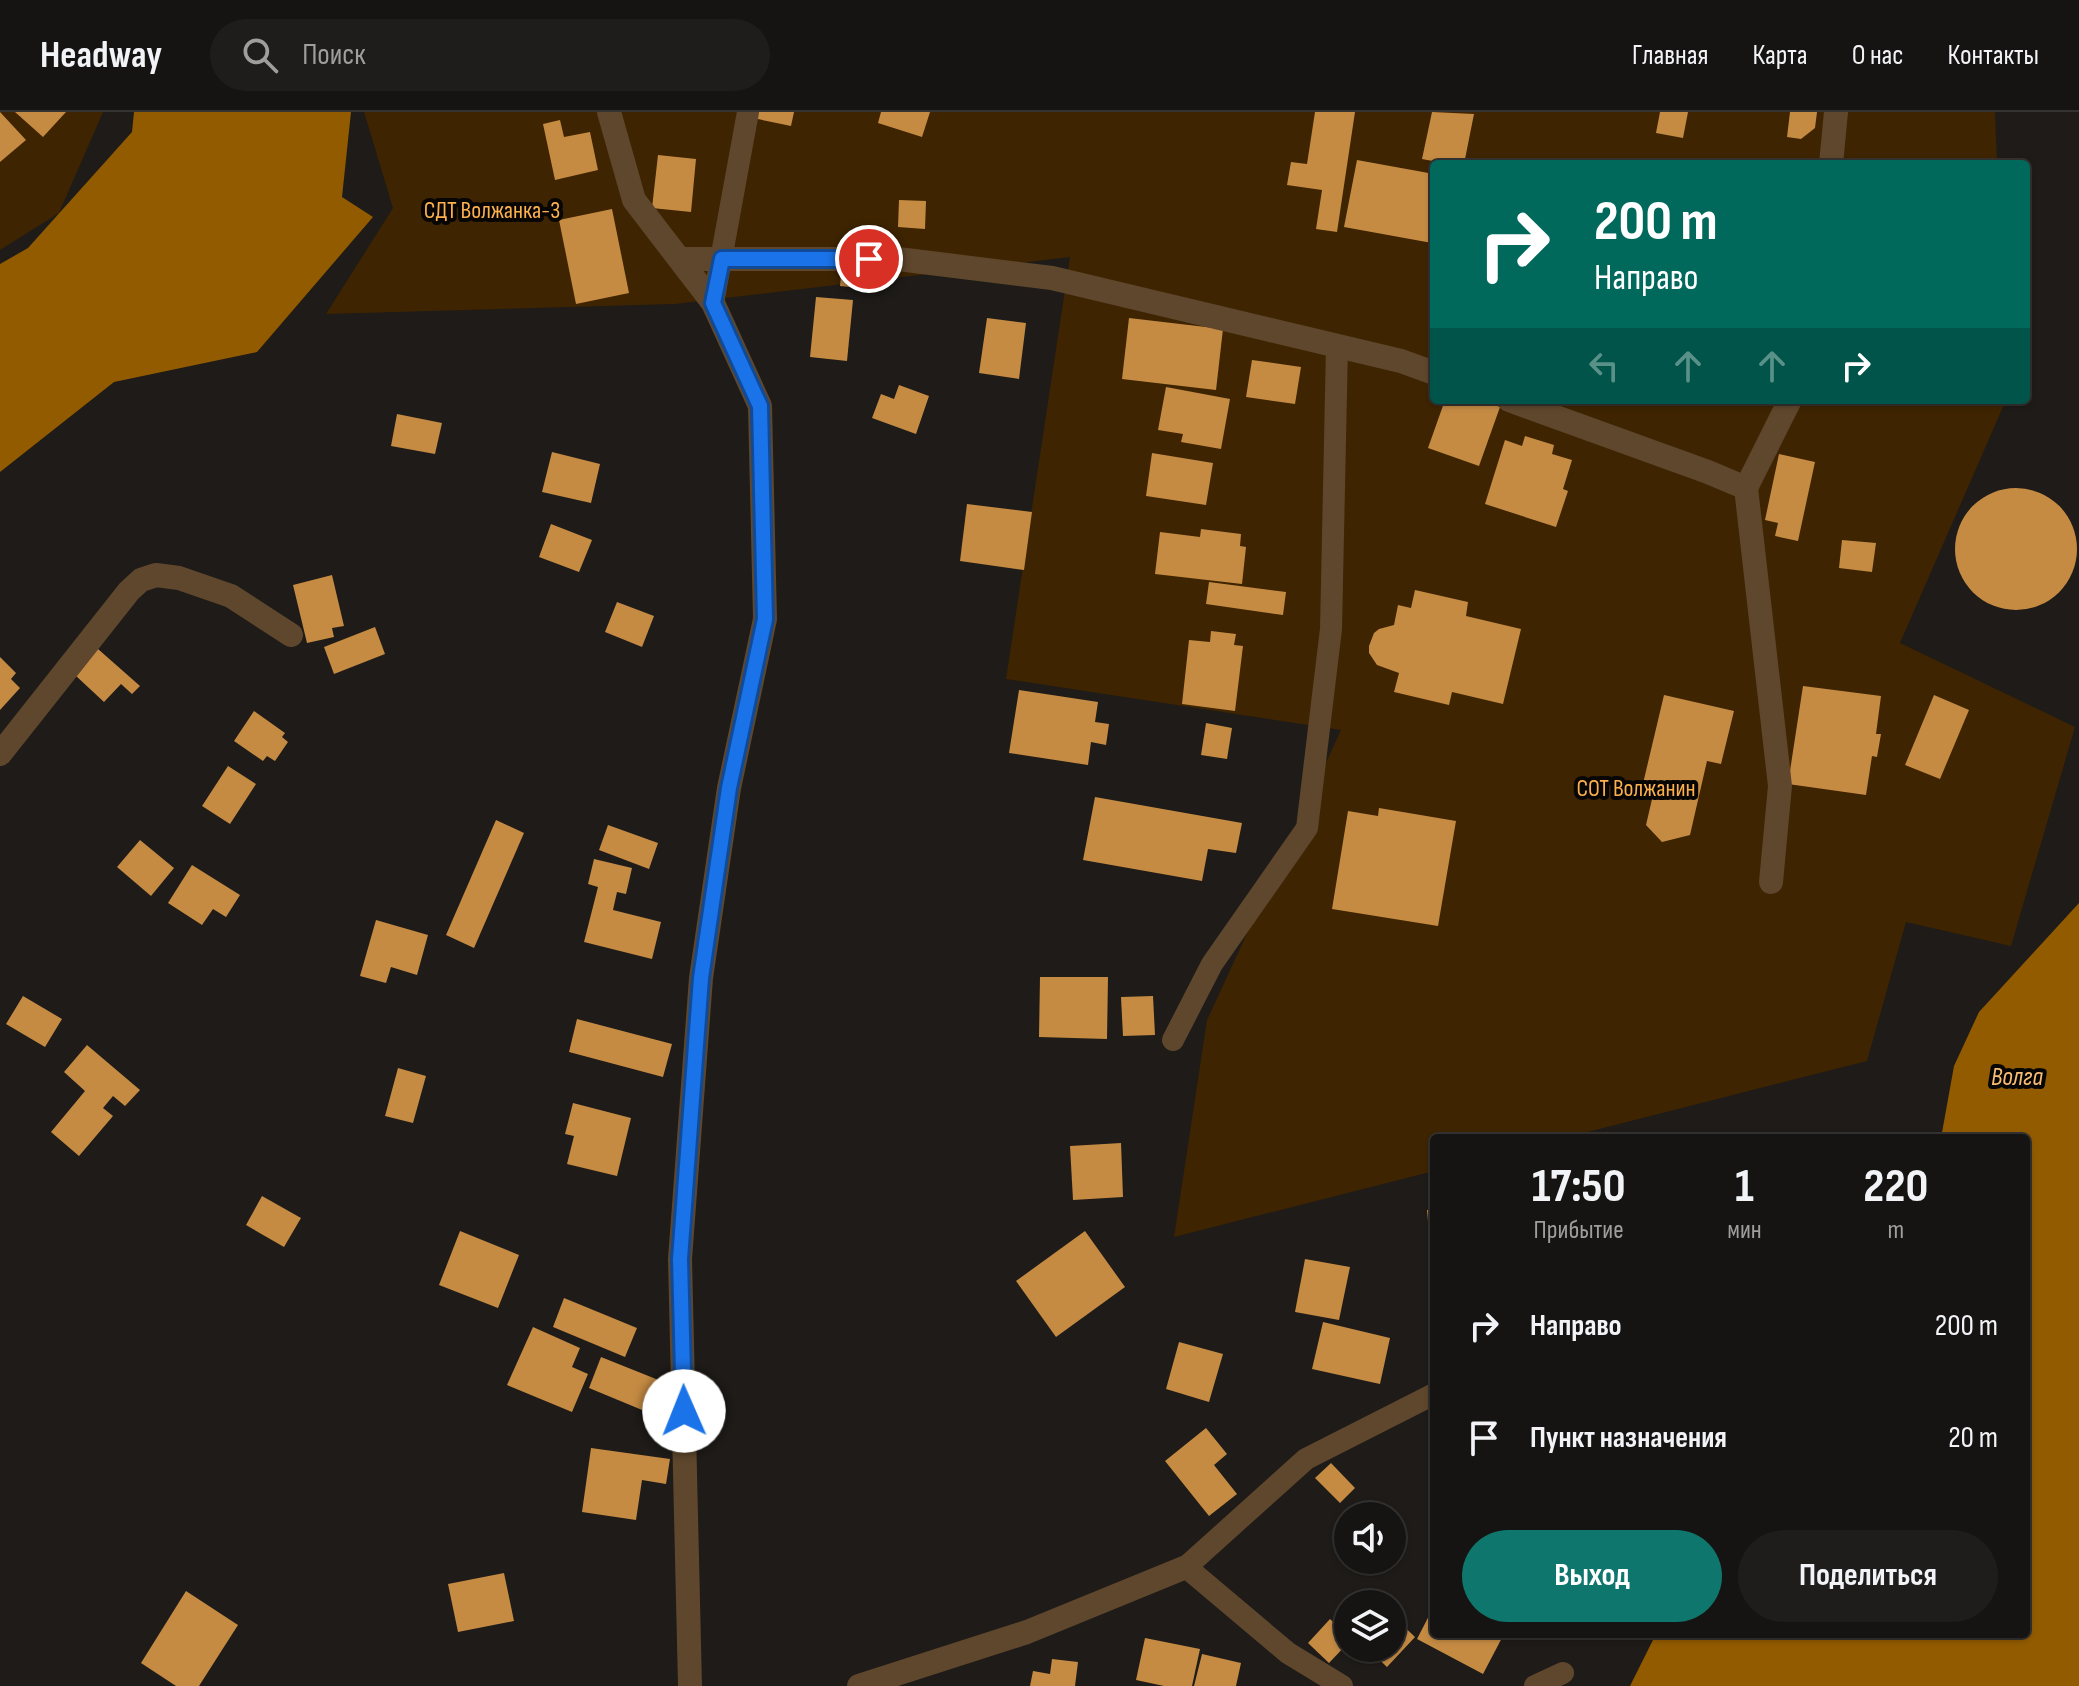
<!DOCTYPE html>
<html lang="ru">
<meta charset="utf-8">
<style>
body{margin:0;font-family:"Sofia Sans Condensed",sans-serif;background:#1f1d1b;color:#f1f3f6;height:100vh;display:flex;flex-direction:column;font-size:30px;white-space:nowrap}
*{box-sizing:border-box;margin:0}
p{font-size:26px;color:#9e9e9f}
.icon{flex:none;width:44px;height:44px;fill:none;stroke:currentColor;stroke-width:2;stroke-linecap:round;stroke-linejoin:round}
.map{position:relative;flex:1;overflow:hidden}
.sheet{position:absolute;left:1430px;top:1022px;width:600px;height:504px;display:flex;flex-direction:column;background:#161412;border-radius:8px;box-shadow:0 2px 6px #0004,0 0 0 2px #353332}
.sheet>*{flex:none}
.top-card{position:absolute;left:1430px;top:48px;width:600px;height:244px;border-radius:8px;box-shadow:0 2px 6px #0004,0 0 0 2px #353332;background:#00695c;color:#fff;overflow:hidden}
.buttons{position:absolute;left:1334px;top:1390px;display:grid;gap:16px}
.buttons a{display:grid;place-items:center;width:72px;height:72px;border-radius:50%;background:#161412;box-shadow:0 2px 6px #0004,0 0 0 2px #353332;font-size:40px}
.pin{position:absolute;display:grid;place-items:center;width:68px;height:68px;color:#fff;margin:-34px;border:4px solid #fff;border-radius:50%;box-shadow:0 2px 8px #0007}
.me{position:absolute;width:88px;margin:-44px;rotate:359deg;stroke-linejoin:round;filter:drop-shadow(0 0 6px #0008)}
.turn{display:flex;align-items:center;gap:28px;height:168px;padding:0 32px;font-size:36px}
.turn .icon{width:104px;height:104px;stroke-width:2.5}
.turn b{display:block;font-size:56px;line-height:68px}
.lanes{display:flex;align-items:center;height:76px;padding:0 32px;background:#0003;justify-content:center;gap:40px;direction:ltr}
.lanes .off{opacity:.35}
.eta{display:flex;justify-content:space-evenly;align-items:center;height:136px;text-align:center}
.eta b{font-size:48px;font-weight:700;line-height:56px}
.action{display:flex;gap:16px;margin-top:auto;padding:16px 32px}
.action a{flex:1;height:92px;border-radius:48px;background:#0f766e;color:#fff;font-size:32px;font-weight:700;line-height:92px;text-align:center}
.action a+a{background:#1f1d1b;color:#f1f3f6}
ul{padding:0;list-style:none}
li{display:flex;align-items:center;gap:24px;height:112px;padding:0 32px}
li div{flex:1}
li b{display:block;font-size:30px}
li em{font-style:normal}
header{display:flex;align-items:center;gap:48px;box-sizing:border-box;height:112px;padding:0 40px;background:#161412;border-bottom:2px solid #353332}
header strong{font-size:38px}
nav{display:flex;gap:44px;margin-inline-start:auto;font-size:28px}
.search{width:560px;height:72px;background:#1f1d1b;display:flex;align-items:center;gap:20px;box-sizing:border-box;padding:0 28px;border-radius:44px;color:#9e9e9f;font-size:30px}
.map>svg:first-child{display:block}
</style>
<header>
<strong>Headway</strong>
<div class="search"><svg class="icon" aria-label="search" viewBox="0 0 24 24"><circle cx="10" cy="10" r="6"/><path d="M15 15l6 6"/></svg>Поиск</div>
<nav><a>Главная</a><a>Карта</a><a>О нас</a><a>Контакты</a></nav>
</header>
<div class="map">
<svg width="2079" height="1574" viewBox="0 0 2079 1574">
<rect width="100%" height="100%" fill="#1e1b18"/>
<g fill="#3e2400">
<path d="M 0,0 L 103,0 L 59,101 L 0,138 Z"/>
<path d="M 364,0 L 1995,0 L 1997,52 L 1434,52 L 1434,288 L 2006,288 L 1900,531 L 2075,615 L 2011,834 L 1906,810 L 1867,949 L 1564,1026 L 1434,1026 L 1434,1059 L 1174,1125 L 1207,908 L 1341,618 L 1006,567 L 1070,145 L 675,192 L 326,202 L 393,96 Z"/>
</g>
<g fill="#925b00">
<path d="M 134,0 L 351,0 L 342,85 L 373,105 L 257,240 L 114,270 L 0,360 L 0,152 L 28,136 L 132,20 Z"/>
<path d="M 2079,791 L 2079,1574 L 1630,1574 L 1656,1522 L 2026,1522 L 2026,1026 L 1941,1026 L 1954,954 L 1979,900 Z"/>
</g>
<g fill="#c58b43">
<path d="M 0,0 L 26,28 L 0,50 Z"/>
<path d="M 15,0 L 66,0 L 43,25 Z"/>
<path d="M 754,0 L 794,0 L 791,14 L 753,6 Z"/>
<path d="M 881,0 L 930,0 L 922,25 L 878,11 Z"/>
<path d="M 1315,0 L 1355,0 L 1337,120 L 1316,117 L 1322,78 L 1287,73 L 1291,50 L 1307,52 Z"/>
<path d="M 1432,0 L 1474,2 L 1464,52 L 1449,52 L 1422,47 Z"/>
<path d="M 1660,0 L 1688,0 L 1683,26 L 1656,21 Z"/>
<path d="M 1790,0 L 1817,0 L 1815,16 L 1801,27 L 1787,25 Z"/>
<path d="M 560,8 L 564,25 L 590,20 L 598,58 L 555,68 L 543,12 Z"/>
<path d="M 658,43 L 696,47 L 691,100 L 652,96 Z"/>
<path d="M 1357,48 L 1434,62 L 1434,119 L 1432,131 L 1344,115 Z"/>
<path d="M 899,88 L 926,89 L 925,117 L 898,115 Z"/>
<path d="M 612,97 L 629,181 L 576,192 L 559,108 Z"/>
<path d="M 842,154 L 880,158 L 879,178 L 840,174 Z"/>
<path d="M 816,185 L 853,188 L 847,249 L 810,245 Z"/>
<path d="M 987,206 L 1026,211 L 1019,267 L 979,261 Z"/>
<path d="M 1129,206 L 1223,217 L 1216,278 L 1122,267 Z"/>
<path d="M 1252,248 L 1301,255 L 1295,292 L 1246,285 Z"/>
<path d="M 899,273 L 929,284 L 916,322 L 872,306 L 881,282 L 894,287 Z"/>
<path d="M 1166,275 L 1230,287 L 1221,337 L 1181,330 L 1183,322 L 1158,318 Z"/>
<path d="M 1445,288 L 1480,288 L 1500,295 L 1479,354 L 1428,336 Z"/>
<path d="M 397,302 L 442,311 L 435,342 L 391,334 Z"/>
<path d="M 1525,324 L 1554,333 L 1552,342 L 1572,348 L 1563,377 L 1568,379 L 1556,415 L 1485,392 L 1505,328 L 1522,334 Z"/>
<path d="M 552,340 L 600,352 L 591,391 L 542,380 Z"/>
<path d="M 1152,341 L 1213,351 L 1206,393 L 1146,384 Z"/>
<path d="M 1779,342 L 1815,350 L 1798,429 L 1775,424 L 1778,411 L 1765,408 Z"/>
<circle cx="2016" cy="437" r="61"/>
<path d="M 967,392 L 1032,400 L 1024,458 L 960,449 Z"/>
<path d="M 551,412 L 592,428 L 579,460 L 539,445 Z"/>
<path d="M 1201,417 L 1241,422 L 1240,434 L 1246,435 L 1242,472 L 1155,462 L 1160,420 L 1200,425 Z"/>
<path d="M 1842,428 L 1876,431 L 1872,460 L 1839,456 Z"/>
<path d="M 332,463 L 344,514 L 332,516 L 334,525 L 307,531 L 293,473 Z"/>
<path d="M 1209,470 L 1286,480 L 1283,503 L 1206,492 Z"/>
<path d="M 1415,478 L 1468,490 L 1466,504 L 1521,517 L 1503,592 L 1452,580 L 1449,593 L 1394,580 L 1399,561 L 1377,553 L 1369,541 L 1369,534 L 1374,521 L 1379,517 L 1394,513 L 1398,493 L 1411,496 Z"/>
<path d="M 617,490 L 654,504 L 642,535 L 605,520 Z"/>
<path d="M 375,515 L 385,542 L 334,562 L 324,535 Z"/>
<path d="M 1211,519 L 1236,522 L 1234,533 L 1243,534 L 1235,599 L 1182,592 L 1189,528 L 1210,530 Z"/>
<path d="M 98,537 L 140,574 L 132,582 L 121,572 L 104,590 L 75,563 Z"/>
<path d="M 0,545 L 16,561 L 11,567 L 20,576 L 0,598 Z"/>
<path d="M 1803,574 L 1881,584 L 1876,622 L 1881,622 L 1877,645 L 1872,644 L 1866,683 L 1788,672 Z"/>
<path d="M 1019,578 L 1098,590 L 1095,610 L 1109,612 L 1106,633 L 1091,630 L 1088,653 L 1009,641 Z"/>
<path d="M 1664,583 L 1734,599 L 1721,652 L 1707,649 L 1690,723 L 1662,730 L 1646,713 L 1653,683 L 1641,680 Z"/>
<path d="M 1934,583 L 1969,598 L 1940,667 L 1905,653 Z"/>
<path d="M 254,599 L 285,621 L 282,625 L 288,630 L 275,649 L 267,644 L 263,649 L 234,629 Z"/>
<path d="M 1206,611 L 1232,616 L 1227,647 L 1201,643 Z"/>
<path d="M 228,654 L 256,672 L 230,712 L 202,694 Z"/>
<path d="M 1095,685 L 1242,711 L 1236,741 L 1208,737 L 1202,769 L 1083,748 Z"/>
<path d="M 1379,696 L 1456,709 L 1438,814 L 1332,797 L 1348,699 L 1378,704 Z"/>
<path d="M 496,708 L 524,721 L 474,836 L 446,823 Z"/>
<path d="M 608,713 L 658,731 L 649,757 L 599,738 Z"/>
<path d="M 140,728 L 174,756 L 151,784 L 117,755 Z"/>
<path d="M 594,747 L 632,756 L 626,782 L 617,780 L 613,798 L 661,810 L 652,847 L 584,830 L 598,775 L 588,772 Z"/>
<path d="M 192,753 L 240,783 L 226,805 L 213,797 L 202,813 L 168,791 Z"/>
<path d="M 376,808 L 428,823 L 417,863 L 391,855 L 386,871 L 360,864 Z"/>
<path d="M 1040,865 L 1108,865 L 1107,927 L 1039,925 Z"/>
<path d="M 23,884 L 62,907 L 45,935 L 6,912 Z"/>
<path d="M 1153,884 L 1155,923 L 1123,924 L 1121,885 Z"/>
<path d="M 577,907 L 672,932 L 663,965 L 569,940 Z"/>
<path d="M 87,933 L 140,978 L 125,994 L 113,984 L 103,996 L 113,1004 L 79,1044 L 51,1020 L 85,979 L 64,960 Z"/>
<path d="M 398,956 L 426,964 L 413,1011 L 385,1004 Z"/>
<path d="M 573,991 L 631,1006 L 617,1064 L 567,1052 L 574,1024 L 565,1022 Z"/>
<path d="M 1121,1031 L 1123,1085 L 1073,1088 L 1070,1034 Z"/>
<path d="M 262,1084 L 301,1106 L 284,1135 L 246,1113 Z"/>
<path d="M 1434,1097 L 1434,1131 L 1430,1131 L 1427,1098 Z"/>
<path d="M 460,1119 L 519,1143 L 498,1196 L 439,1173 Z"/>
<path d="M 1085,1119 L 1125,1175 L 1056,1225 L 1016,1169 Z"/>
<path d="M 1305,1147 L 1350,1155 L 1339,1208 L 1295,1200 Z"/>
<path d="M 564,1186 L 637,1216 L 625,1245 L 553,1215 Z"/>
<path d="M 1323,1210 L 1390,1226 L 1380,1272 L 1312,1257 Z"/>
<path d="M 533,1215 L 580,1236 L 572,1255 L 588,1262 L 572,1300 L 507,1273 Z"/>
<path d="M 1179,1230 L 1223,1242 L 1209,1290 L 1166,1277 Z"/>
<path d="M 601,1245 L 671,1273 L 659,1305 L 589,1276 Z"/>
<path d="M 1206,1316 L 1227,1342 L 1214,1353 L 1237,1382 L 1209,1404 L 1165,1349 Z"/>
<path d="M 591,1336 L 670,1347 L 666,1372 L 642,1368 L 636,1408 L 582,1400 Z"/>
<path d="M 1331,1351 L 1355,1376 L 1340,1391 L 1315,1366 Z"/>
<path d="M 504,1461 L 514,1509 L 458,1520 L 448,1472 Z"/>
<path d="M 186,1479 L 238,1513 L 199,1574 L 176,1574 L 141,1551 Z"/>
<path d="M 1434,1494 L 1434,1522 L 1504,1522 L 1483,1562 L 1417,1527 Z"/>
<path d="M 1392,1503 L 1415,1525 L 1387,1555 L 1367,1536 L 1392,1536 Z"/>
<path d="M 1330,1507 L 1348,1524 L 1348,1531 L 1329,1551 L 1308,1531 Z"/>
<path d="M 1145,1526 L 1200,1537 L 1192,1574 L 1164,1574 L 1136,1568 Z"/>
<path d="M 1202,1542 L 1241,1551 L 1236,1574 L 1194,1574 Z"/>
<path d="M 1052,1547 L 1078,1550 L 1075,1574 L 1030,1574 L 1033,1559 L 1050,1562 Z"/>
</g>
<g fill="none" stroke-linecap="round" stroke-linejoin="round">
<g stroke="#5e472c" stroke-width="22">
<path d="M 713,191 L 748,0"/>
<path d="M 1173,928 L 1212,852 L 1307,716 L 1331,517 L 1337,234"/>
<path d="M 1342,1574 L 1288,1541 L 1186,1455 L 1306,1347 L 1434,1282"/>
<path d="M 1535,1574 L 1563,1561"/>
</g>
<g stroke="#5e472c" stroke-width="24">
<path d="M 609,0 L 634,88 L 713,191 L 760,294 L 765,507 L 729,676 L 701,866 L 680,1147 L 690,1574"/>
<path d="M 1831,52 L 1836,0"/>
<path d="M 680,147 L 898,147 L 1052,166 L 1401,249 L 1434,261"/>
<path d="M 1509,288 L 1708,360 L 1746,376 L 1780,674 L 1771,770"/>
<path d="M 1746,376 L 1790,288"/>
<path d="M 0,642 L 129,479 L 141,468 L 156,463 L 179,466 L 231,484 L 291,523"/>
<path d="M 859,1574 L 1027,1520 L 1186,1455"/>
</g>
</g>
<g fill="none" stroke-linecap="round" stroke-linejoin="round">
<defs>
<path id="route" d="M 684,1299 L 680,1147 L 701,866 L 729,676 L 765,507 L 760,294 L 713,191 L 722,147 L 869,147"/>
</defs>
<use href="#route" stroke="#114b97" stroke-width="20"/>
<use href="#route" stroke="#1a73e8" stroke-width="14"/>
</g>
<g text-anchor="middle" stroke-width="8" stroke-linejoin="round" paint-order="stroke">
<g font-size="24" fill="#fdb04e" stroke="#070605">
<text x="492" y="106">СДТ Волжанка-3</text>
<text x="1636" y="684">СОТ Волжанин</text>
</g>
<g font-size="26" font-style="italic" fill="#fabd74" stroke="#070605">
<text x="2017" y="973">Волга</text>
</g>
</g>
</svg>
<div class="buttons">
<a><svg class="icon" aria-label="sound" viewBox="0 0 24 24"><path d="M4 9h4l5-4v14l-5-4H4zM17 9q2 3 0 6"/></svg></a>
<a><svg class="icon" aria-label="layers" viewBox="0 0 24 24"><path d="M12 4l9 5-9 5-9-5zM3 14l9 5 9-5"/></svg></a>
</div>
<div class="pin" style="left:869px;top:147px;background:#d93025"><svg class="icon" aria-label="arrive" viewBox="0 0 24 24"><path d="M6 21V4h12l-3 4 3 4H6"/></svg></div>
<svg class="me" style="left:684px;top:1299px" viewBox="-20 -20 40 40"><circle r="19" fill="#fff"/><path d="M0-13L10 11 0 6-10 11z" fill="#1a73e8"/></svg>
<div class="top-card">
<div class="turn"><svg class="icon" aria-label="right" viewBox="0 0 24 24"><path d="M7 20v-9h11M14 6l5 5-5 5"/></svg><div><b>200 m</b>Направо</div></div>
<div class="lanes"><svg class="icon off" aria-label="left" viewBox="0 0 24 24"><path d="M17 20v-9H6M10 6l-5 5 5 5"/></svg><svg class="icon off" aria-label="ahead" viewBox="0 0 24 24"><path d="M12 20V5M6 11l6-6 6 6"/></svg><svg class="icon off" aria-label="ahead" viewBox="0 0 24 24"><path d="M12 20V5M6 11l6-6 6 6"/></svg><svg class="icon" aria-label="right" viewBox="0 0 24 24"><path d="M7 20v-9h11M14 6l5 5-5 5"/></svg></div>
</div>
<section class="sheet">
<div class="eta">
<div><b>17:50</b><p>Прибытие</p></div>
<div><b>1</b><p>мин</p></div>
<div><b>220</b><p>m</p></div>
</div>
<ul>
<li><svg class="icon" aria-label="right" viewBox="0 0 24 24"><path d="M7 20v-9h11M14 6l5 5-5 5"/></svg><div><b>Направо</b></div><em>200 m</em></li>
<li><svg class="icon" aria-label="arrive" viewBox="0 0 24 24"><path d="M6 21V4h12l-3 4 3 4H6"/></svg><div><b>Пункт назначения</b></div><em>20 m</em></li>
</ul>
<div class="action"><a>Выход</a><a>Поделиться</a></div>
</section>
</div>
